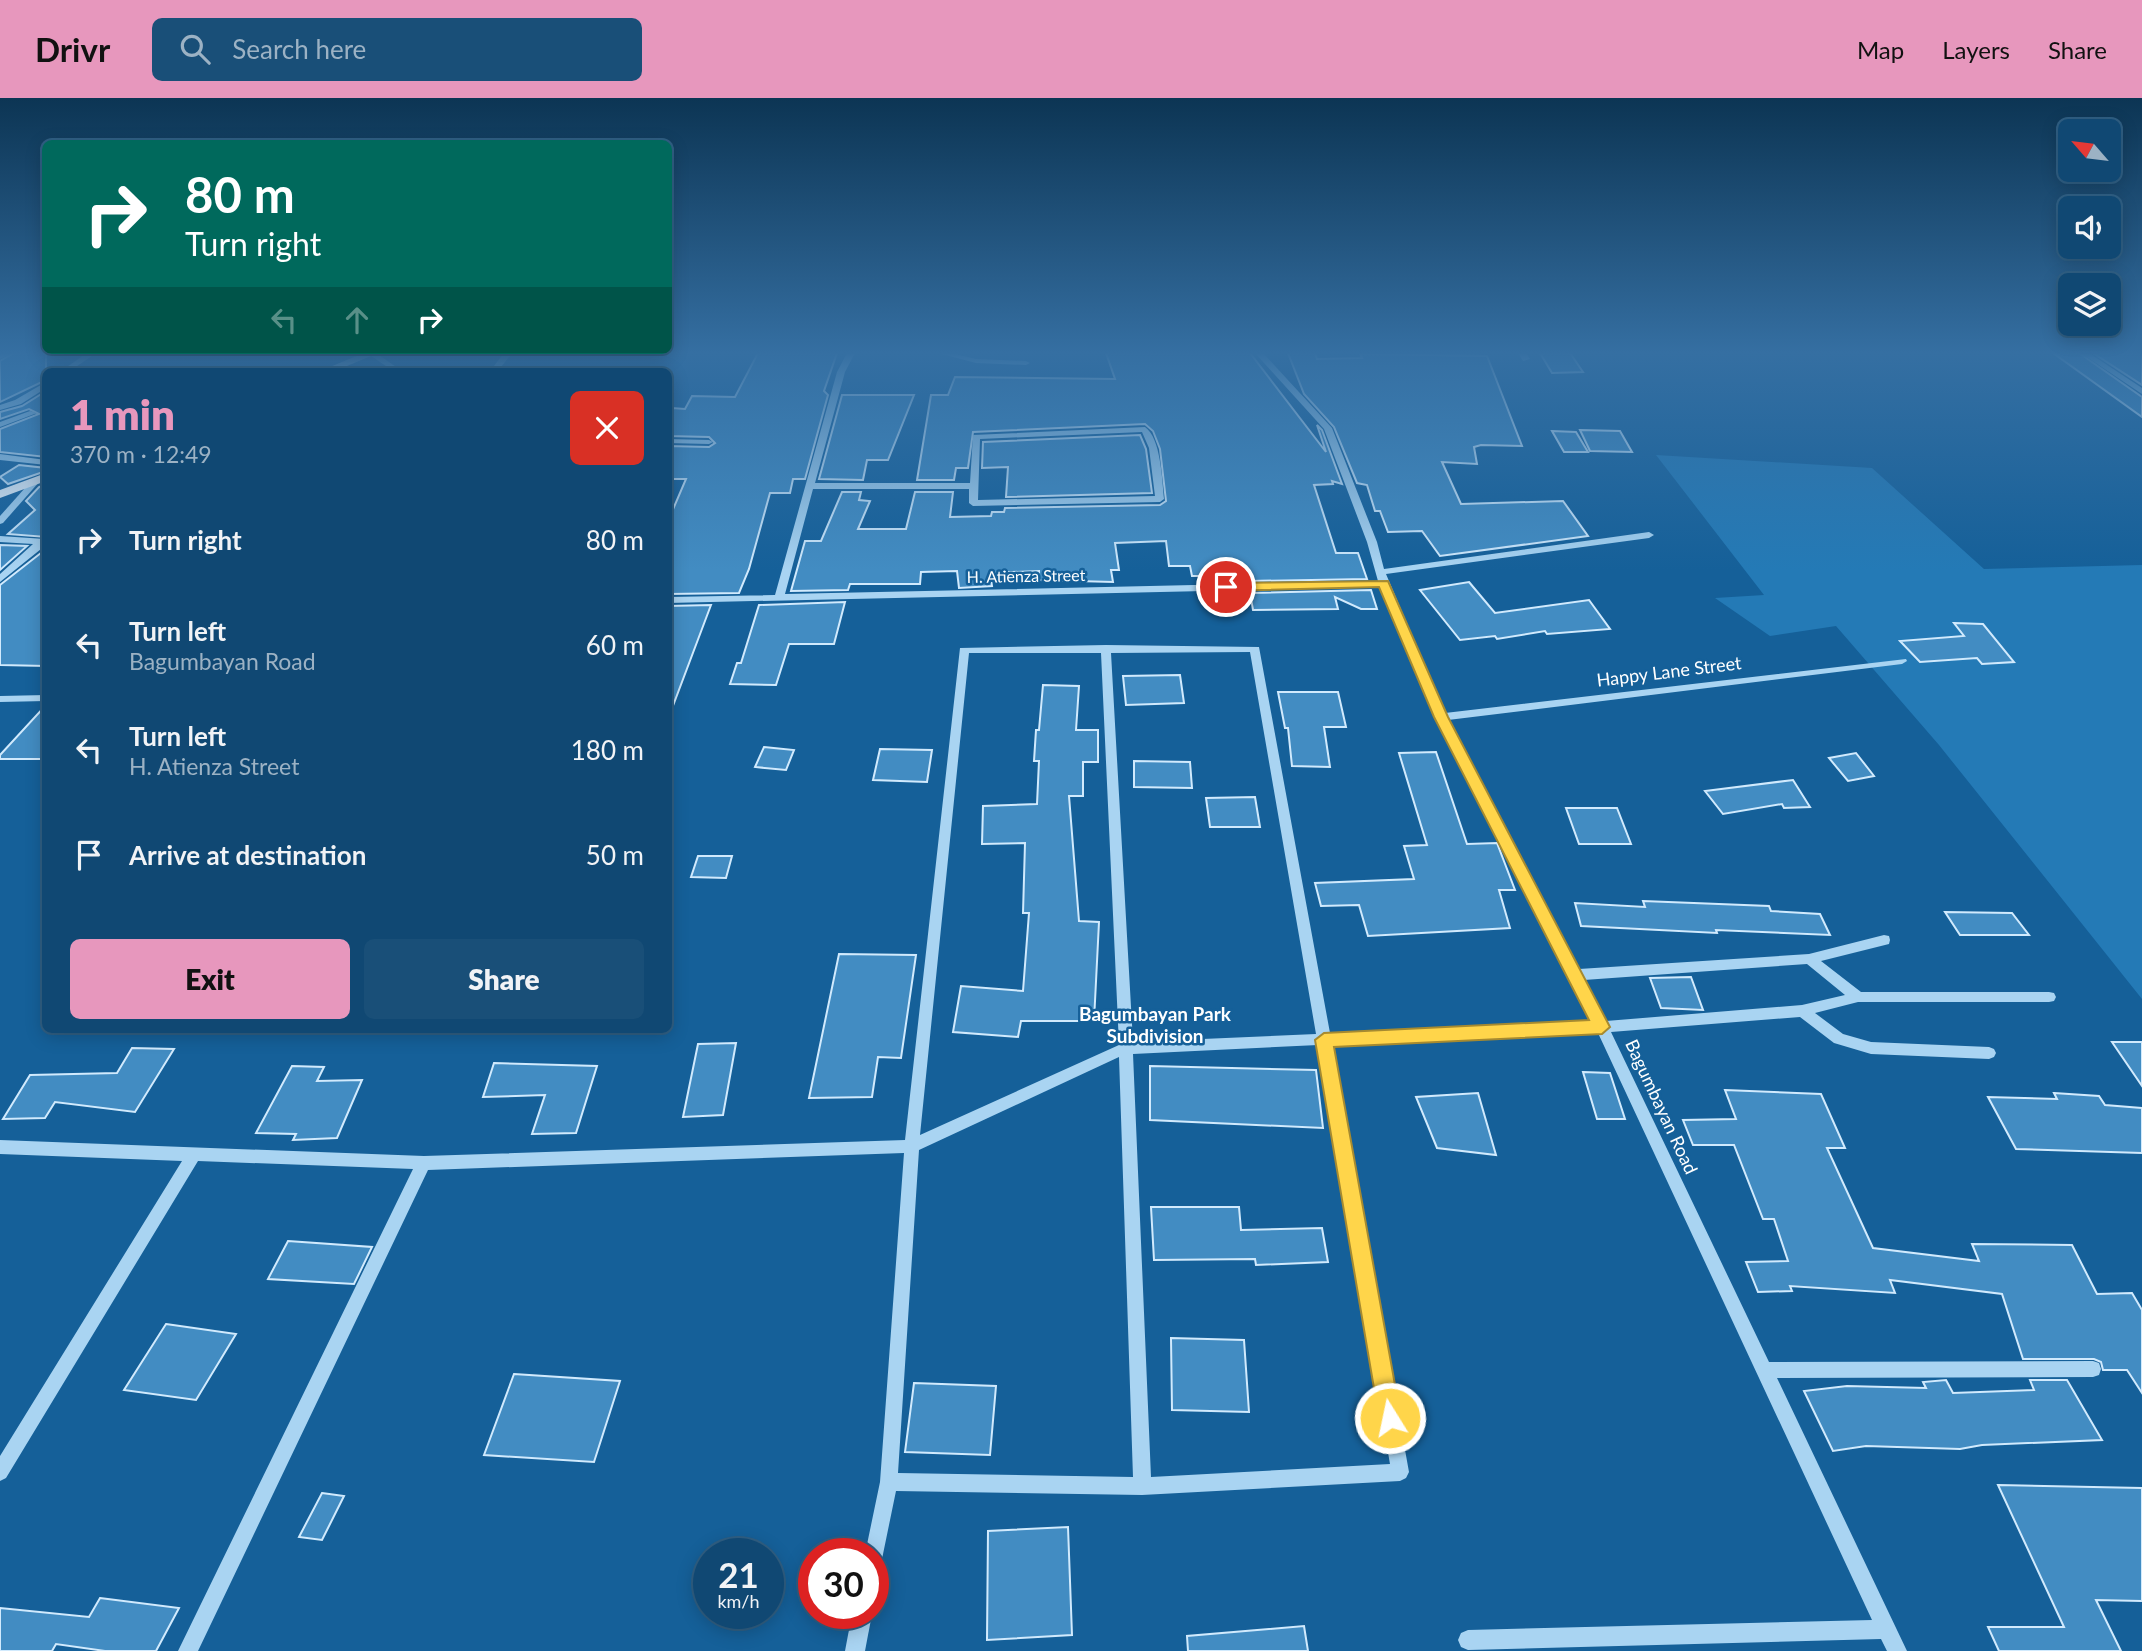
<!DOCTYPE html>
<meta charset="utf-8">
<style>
body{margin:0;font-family:Lato,sans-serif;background:#194f78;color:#f1f3f6;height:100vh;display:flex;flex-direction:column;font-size:26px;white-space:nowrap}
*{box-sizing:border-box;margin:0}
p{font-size:23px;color:#9cb2c4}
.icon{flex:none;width:38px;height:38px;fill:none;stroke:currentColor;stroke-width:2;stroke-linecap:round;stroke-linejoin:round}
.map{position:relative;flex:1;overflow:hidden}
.sheet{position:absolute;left:42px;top:270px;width:630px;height:665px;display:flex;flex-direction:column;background:#104873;border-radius:10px;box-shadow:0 4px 18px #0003,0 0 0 2px #306085}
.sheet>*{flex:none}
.banner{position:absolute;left:42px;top:42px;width:630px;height:214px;border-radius:10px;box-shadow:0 4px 18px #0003,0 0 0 2px #306085;background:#00695c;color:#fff;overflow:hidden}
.needle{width:46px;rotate:298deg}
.buttons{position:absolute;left:2058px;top:21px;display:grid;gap:14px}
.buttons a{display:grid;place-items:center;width:63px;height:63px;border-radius:10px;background:#104873;box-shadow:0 4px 18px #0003,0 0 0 2px #306085;font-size:35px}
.speed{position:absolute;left:693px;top:1440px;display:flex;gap:14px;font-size:35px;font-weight:700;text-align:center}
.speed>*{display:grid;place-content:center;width:91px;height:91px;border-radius:50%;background:#104873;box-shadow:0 4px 18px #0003,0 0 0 2px #306085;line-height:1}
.speed small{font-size:18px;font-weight:400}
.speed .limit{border:10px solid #d22;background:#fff;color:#111}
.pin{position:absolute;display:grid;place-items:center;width:60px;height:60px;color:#fff;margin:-30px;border:4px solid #fff;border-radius:50%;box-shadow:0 2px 7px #0007}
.me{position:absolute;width:77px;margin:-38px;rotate:350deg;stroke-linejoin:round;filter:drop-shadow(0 0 5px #0008)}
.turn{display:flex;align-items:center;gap:24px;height:147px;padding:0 28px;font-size:32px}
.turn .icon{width:91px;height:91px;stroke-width:2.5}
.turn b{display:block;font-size:49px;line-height:60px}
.lanes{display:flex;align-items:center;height:66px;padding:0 28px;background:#0003;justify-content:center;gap:35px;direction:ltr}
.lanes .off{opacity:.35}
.round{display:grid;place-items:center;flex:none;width:74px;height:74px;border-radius:10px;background:#194f78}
.summary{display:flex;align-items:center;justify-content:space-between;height:119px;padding:0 28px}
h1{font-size:42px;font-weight:800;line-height:52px;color:#e797bd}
.button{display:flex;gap:14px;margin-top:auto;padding:14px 28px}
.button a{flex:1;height:80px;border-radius:10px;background:#e797bd;color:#111;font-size:28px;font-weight:800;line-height:80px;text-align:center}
.button a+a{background:#194f78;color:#f1f3f6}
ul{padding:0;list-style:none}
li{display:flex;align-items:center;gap:21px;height:105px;padding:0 28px}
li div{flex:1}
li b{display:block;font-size:26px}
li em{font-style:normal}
header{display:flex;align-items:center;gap:42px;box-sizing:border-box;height:98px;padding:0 35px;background:#e797bd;color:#111}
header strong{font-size:33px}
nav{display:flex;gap:38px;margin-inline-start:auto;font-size:24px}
.search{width:490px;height:63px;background:#194f78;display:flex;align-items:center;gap:18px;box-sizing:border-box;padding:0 24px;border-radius:10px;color:#9cb2c4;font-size:26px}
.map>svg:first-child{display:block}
</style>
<header>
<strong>Drivr</strong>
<div class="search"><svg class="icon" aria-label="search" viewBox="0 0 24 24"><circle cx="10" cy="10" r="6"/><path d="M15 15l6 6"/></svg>Search here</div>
<nav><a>Map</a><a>Layers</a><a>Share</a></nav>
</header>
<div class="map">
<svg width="2142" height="1553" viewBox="0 0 2142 1553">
<rect width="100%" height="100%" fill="#156099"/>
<path fill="#247ab6" d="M 1656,357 L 1872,370 L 1984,471 L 2142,467 L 2142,901 L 1939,647 L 1836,528 L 1770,538 L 1715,500 L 1764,497 Z"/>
<g fill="#428cc2" stroke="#d1eafd" stroke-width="2">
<path d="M 14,255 L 46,255 L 46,282 L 0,304 L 0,263 Z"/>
<path d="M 758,255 L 837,255 L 824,293 L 828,297 L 805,381 L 793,381 L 790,395 L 770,395 L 749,471 L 739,495 L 668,496 L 668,423 L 686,381 L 668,381 L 668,348 L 709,349 L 715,345 L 709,339 L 668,338 L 668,318 L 672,310 L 685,311 L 692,298 L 735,299 Z"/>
<path d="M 1106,255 L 1250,255 L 1326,354 L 1317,327 L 1322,332 L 1342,386 L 1332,383 L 1333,386 L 1314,387 L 1336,455 L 1358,455 L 1367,481 L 1248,483 L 1247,480 L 1232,478 L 1192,478 L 1190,468 L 1169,468 L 1166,443 L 1115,445 L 1119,472 L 1111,472 L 1113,484 L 1039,482 L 1039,473 L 990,475 L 992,488 L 959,490 L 957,473 L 921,474 L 920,486 L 850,486 L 848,492 L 791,493 L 805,443 L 821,443 L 842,394 L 861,394 L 859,402 L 870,403 L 858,431 L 906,431 L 915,394 L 953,394 L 950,419 L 991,418 L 992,414 L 1004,414 L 1005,410 L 1160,407 L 1166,403 L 1160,351 L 1153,333 L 1145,326 L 973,334 L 968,370 L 956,370 L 954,382 L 917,382 L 931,297 L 948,297 L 955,279 L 1115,281 Z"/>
<path d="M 1288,255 L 1315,255 L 1317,261 L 1362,260 L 1360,256 L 1487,258 L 1522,348 L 1481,347 L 1474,349 L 1477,366 L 1442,364 L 1461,406 L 1563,403 L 1588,438 L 1440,458 L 1422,433 L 1388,434 L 1380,413 L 1375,413 L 1367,387 L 1357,385 L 1334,329 L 1304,296 Z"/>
<path d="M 1540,255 L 1570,255 L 1583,274 L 1552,275 Z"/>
<path d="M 2053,255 L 2079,255 L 2142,299 L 2142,319 Z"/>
<path d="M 2093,255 L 2142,255 L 2142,287 Z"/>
<path d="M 46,293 L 46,359 L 0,354 L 0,331 L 39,316 L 29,311 L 0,321 L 0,314 L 22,308 Z"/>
<path d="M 842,297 L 914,297 L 888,362 L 867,362 L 863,382 L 819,381 Z"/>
<path d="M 1580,332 L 1620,333 L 1632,354 L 1590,353 Z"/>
<path d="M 1552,333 L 1576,334 L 1588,354 L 1564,354 Z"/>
<path d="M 1140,337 L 1146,351 L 1152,395 L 1006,399 L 1008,369 L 982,370 L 983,344 Z"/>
<path d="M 19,367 L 46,370 L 46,373 L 8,386 L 0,379 Z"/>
<path d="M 46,386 L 46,439 L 8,436 L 35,412 L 26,403 L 39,389 Z"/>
<path d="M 0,447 L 27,448 L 0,472 Z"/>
<path d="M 46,451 L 46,568 L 0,567 L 0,487 Z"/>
<path d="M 1469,484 L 1495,515 L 1589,502 L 1610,531 L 1547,536 L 1545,533 L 1497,541 L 1495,538 L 1460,542 L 1420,492 Z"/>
<path d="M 1371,492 L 1377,511 L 1361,511 L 1335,499 L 1338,511 L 1253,512 L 1250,495 Z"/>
<path d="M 845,504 L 834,546 L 789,546 L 776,587 L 730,586 L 737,565 L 741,565 L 759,507 Z"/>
<path d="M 711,507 L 671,613 L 668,612 L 668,508 Z"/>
<path d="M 1954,525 L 1983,526 L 2014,564 L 1982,566 L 1977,560 L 1920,564 L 1900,543 L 1964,538 Z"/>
<path d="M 1180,577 L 1184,605 L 1126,607 L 1123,578 Z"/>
<path d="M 1043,587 L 1079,588 L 1076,632 L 1098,632 L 1098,664 L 1083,664 L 1083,698 L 1069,698 L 1079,823 L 1099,824 L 1094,923 L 1021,923 L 1018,939 L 953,934 L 961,888 L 1023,893 L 1029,815 L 1023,815 L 1025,745 L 982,746 L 983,708 L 1037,706 L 1039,663 L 1034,663 L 1036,632 L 1039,632 Z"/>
<path d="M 1278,594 L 1338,594 L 1346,629 L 1324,629 L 1330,669 L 1292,668 L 1288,630 L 1285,630 Z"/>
<path d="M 46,607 L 46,661 L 0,661 L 0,657 Z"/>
<path d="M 764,649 L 794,652 L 786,672 L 755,669 Z"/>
<path d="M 880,651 L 932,652 L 927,684 L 873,682 Z"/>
<path d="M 1436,654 L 1467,746 L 1497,745 L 1515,792 L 1499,792 L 1510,830 L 1368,838 L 1359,807 L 1321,808 L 1315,785 L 1414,781 L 1404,748 L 1427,747 L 1399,655 Z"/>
<path d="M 1856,655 L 1874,678 L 1848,683 L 1829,660 Z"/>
<path d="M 1134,663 L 1190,664 L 1192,690 L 1134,689 Z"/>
<path d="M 1793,682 L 1810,709 L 1784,710 L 1782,706 L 1723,716 L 1705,693 Z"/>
<path d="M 1255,699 L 1260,729 L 1210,729 L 1206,700 Z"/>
<path d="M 1566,710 L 1617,710 L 1631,746 L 1579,746 Z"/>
<path d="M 698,758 L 732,758 L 726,780 L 691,779 Z"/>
<path d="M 1643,803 L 1769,808 L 1771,813 L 1820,816 L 1830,837 L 1716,832 L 1717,835 L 1581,828 L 1575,805 L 1645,809 Z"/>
<path d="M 1945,814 L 2012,815 L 2029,837 L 1960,837 Z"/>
<path d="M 839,856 L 916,857 L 901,960 L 878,959 L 872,999 L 809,1000 Z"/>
<path d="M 1691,879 L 1703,912 L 1661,910 L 1650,880 Z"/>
<path d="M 2112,944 L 2142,944 L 2142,988 Z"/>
<path d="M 736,945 L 723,1017 L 683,1019 L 698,946 Z"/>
<path d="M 132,950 L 174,951 L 135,1014 L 55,1004 L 45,1020 L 3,1021 L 30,977 L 117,975 Z"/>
<path d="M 494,965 L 597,968 L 576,1035 L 532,1036 L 545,997 L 483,999 Z"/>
<path d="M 292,968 L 324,969 L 317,983 L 362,982 L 337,1040 L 293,1042 L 296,1036 L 256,1035 Z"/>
<path d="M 1150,968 L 1316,972 L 1323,1030 L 1150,1022 Z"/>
<path d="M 1583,974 L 1610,975 L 1625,1021 L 1597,1021 Z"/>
<path d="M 1725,992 L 1821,996 L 1845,1050 L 1827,1050 L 1873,1150 L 1979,1163 L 1972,1146 L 2072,1147 L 2097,1196 L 2132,1195 L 2142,1212 L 2142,1295 L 2127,1272 L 2103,1272 L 2101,1264 L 2094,1261 L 2023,1261 L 2002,1196 L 1890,1182 L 1895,1195 L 1790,1188 L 1792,1193 L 1758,1194 L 1746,1164 L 1788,1163 L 1774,1121 L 1763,1121 L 1734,1047 L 1693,1047 L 1683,1022 L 1736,1021 Z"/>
<path d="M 1478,995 L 1496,1057 L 1437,1050 L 1416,999 Z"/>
<path d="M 2054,995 L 2099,998 L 2105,1007 L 2142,1010 L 2142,1055 L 2016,1051 L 1988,999 L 2057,1001 Z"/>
<path d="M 1151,1109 L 1239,1109 L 1241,1132 L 1322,1130 L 1328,1164 L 1256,1167 L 1255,1161 L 1154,1162 Z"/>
<path d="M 288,1143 L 372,1149 L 354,1186 L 268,1181 Z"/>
<path d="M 166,1226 L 236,1236 L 196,1302 L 124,1292 Z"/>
<path d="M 1171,1240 L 1244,1242 L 1249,1314 L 1172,1312 Z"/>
<path d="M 514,1276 L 620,1283 L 594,1364 L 484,1357 Z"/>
<path d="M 1946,1282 L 1953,1295 L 2034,1292 L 2030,1282 L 2067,1282 L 2102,1342 L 1982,1347 L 1960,1351 L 1866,1348 L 1833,1353 L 1804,1293 L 1847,1288 L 1926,1290 L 1923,1284 Z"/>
<path d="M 914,1285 L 996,1288 L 990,1357 L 905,1354 Z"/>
<path d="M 1998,1387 L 2142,1390 L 2142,1503 L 2096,1502 L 2121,1553 L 1999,1553 L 1988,1529 L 2064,1529 Z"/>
<path d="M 322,1395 L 344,1398 L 322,1442 L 299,1439 Z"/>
<path d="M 1068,1429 L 1072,1537 L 987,1542 L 988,1433 Z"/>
<path d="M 100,1500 L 179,1510 L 156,1553 L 105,1553 L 56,1546 L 52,1553 L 0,1553 L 0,1510 L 89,1519 Z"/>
<path d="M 1304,1528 L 1308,1553 L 1188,1553 L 1187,1538 Z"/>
</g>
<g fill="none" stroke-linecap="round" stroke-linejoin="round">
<g fill="#a9d4f2" fill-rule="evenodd">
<path d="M 3,255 L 12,255 L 0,261 L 0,256 Z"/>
<path d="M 87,255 L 96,255 L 70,273 L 61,273 Z"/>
<path d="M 367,255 L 376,255 L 402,273 L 393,273 Z"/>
<path d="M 504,255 L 512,255 L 498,273 L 490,273 Z"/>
<path d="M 847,255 L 855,255 L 845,274 L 815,385 L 970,385 L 973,337 L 1145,329 C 1161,340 1162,382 1164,401 L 1160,404 L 973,408 L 969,405 L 969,391 L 813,391 L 785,496 L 1378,483 L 1367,444 L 1324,331 L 1255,255 L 1263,255 L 1332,330 L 1377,444 L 1384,471 L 1649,434 L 1654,437 L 1649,440 L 1386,476 L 1445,615 L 1906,561 L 1907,563 L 1902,566 L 1448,622 L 1579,871 L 1809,856 L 1884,837 L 1889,838 L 1890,842 L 1889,846 L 1821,863 L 1861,894 L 2049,894 L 2054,895 L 2056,899 L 2054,903 L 2049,904 L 1858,904 L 1815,915 L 1843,936 L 1871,944 L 1989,949 L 1994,951 L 1996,955 L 1994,959 L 1989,961 L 1871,956 L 1834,945 L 1800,919 L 1611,934 L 1769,1264 L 2093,1263 L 2099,1265 L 2101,1271 L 2099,1277 L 2093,1279 L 1777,1280 L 1907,1553 L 1887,1553 L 1881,1541 L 1468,1552 L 1461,1549 L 1458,1542 L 1461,1535 L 1468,1532 L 1872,1522 L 1598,935 L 1332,947 L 1409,1374 L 1406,1380 L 1400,1383 L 1142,1397 L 896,1393 L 882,1461 L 880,1468 L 873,1470 L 873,1456 L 865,1456 L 880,1384 L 904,1055 L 428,1072 L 198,1553 L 178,1553 L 413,1071 L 198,1063 L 6,1380 L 0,1383 L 0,1358 L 182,1063 L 0,1056 L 0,1042 L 424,1058 L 905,1042 L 960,550 L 1106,547 L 1259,549 L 1330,935 L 1592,924 L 1436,619 L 1380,489 L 668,505 L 668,499 L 775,497 L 837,274 ZM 1142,334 L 1149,350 L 1155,398 L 978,402 L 980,341 ZM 1250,554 L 1316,936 L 1133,944 L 1111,555 ZM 969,555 L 1101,555 L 1119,947 L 920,1037 ZM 1807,866 L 1845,897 L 1802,907 L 1606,923 L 1584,882 ZM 1318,947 L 1390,1366 L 1151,1379 L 1133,956 ZM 1119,959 L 1133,1379 L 898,1375 L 919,1052 Z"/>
<path d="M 938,255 L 950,255 L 976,261 L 1026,263 L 1030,265 L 1026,267 L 976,265 Z"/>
<path d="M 1518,255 L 1526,255 L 1530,261 L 1523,263 Z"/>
<path d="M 2081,255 L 2089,255 L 2142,290 L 2142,296 Z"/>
<path d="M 46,284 L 46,290 L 21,306 L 0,312 L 0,307 L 15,302 Z"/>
<path d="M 30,313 L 37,315 L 0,329 L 0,324 Z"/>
<path d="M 668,341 L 709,342 L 713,344 L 709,346 L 668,345 Z"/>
<path d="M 0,356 L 46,362 L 46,367 L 0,362 Z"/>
<path d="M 33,381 L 40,383 L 3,425 L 0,426 L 0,418 Z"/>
<path d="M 0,438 L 45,441 L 46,447 L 0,484 L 0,476 L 33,446 L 0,444 Z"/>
<path d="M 46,597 L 46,603 L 0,604 L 0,598 Z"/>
<path d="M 852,1516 L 872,1516 L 865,1553 L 845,1553 Z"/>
</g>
<g fill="#f4faff" fill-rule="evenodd">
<path d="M 364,255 L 378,255 L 335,273 L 320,273 Z"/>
<path d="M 46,375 L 46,383 L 0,400 L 0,392 Z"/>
</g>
</g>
<linearGradient id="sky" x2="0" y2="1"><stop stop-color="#0c3554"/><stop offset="0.54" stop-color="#356fa2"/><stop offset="1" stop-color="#356fa2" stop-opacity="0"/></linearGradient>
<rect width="2142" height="472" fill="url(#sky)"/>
<path fill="#ffd54a" stroke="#a68a30" stroke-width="2" d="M 1388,483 L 1448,619 L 1610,929 L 1602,936 L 1334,949 L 1401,1320 L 1398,1328 L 1390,1332 L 1382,1328 L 1379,1320 L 1315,942 L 1324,935 L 1589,922 L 1434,619 L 1379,489 L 1226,493 L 1220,489 L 1226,485 Z"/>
<g text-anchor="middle" stroke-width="5" stroke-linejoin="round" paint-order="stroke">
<g font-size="16" fill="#fff" stroke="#156099">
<text transform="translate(1026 478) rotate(-1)" y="6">H. Atienza Street</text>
</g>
<g font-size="18" fill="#fff" stroke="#156099">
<text transform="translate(1669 574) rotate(-7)" y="6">Happy Lane Street</text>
<text transform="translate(1661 1009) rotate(65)" y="6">Bagumbayan Road</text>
</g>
<g font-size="19" font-weight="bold" fill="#fff" stroke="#156099">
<text x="1155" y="923">Bagumbayan Park<tspan x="1155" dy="22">Subdivision</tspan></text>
</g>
</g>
</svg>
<div class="buttons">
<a><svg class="needle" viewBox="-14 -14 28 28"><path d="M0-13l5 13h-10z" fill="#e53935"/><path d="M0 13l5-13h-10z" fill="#9cb2c4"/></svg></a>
<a><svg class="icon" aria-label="sound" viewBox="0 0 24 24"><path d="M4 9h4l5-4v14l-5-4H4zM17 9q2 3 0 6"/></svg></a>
<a><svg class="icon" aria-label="layers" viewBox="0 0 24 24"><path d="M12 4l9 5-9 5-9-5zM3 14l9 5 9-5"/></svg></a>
</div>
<div class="speed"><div>21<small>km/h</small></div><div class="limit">30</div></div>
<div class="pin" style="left:1226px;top:489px;background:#d93025"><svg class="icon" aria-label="arrive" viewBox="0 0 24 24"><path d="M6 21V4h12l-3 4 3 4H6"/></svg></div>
<svg class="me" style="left:1390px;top:1320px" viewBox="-20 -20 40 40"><circle r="17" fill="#ffd54a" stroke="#fff" stroke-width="3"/><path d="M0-11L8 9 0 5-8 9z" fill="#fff"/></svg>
<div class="banner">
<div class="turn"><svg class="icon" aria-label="right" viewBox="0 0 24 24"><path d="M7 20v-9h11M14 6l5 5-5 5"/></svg><div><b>80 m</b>Turn right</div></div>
<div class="lanes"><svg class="icon off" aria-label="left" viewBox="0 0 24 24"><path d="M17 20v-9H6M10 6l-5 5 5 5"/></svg><svg class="icon off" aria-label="ahead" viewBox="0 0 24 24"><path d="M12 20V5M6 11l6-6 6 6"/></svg><svg class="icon" aria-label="right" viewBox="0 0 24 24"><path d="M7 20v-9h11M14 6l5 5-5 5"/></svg></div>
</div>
<section class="sheet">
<div class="summary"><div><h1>1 min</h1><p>370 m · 12:49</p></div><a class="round" style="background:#d93025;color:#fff"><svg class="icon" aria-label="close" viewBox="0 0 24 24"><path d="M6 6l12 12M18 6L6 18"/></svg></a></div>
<ul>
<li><svg class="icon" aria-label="right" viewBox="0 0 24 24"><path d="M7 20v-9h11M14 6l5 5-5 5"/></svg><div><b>Turn right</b></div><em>80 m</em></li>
<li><svg class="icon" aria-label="left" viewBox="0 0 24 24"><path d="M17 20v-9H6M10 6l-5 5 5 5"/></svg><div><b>Turn left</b><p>Bagumbayan Road</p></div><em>60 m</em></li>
<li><svg class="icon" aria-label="left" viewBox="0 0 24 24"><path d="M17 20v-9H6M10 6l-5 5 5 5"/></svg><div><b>Turn left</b><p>H. Atienza Street</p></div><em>180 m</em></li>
<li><svg class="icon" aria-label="arrive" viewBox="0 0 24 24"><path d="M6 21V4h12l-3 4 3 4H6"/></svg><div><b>Arrive at destination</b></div><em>50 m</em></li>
</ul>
<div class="button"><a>Exit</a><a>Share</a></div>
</section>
</div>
